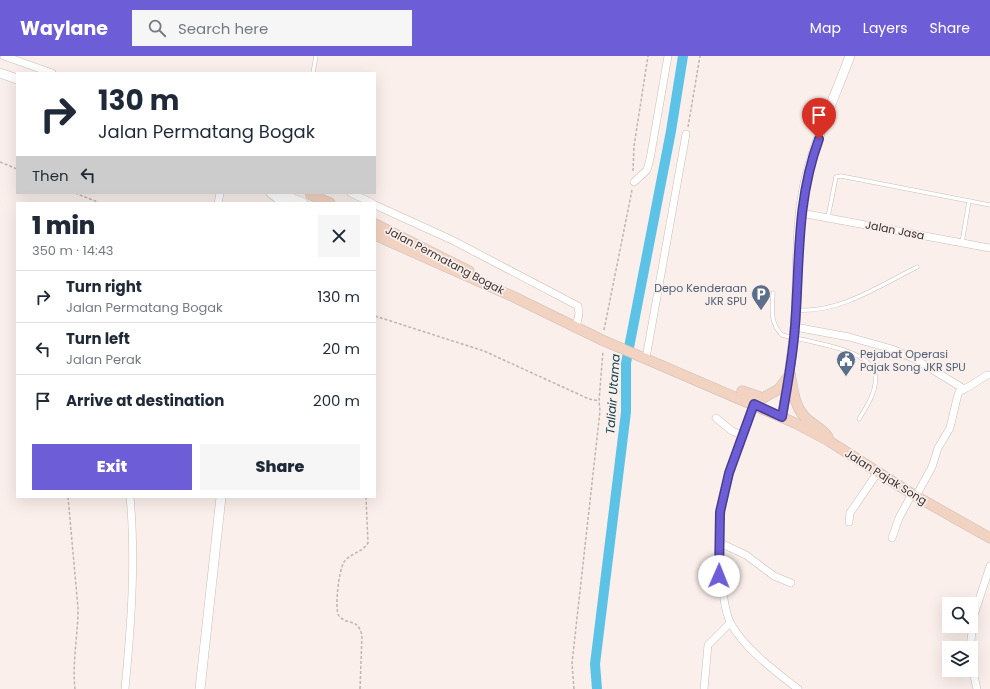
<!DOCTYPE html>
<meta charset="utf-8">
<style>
body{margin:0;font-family:Poppins,sans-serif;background:#f6f6f7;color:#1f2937;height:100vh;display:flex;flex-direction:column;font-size:15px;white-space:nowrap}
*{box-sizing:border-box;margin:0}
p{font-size:13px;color:#747a83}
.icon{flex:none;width:22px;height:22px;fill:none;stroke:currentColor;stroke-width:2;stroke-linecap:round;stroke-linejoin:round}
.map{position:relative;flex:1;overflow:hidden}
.drawer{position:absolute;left:16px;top:146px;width:360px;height:296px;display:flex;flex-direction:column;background:#fff;border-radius:0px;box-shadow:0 4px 16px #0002}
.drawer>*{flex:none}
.guide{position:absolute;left:16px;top:16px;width:360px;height:122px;border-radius:0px;box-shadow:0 4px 16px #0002;background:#fff;color:#1f2937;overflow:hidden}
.fabs{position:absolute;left:942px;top:541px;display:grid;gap:8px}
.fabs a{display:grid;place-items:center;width:36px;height:36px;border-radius:0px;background:#fff;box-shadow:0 4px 16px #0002;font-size:20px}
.pin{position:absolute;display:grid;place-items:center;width:34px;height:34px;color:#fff;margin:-41px -17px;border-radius:50% 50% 50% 0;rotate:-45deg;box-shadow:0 0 4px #0007}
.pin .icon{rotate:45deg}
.me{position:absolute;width:44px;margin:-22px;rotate:1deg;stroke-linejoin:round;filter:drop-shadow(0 0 3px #0008)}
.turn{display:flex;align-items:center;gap:14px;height:84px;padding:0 16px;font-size:18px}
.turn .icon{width:52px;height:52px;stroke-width:2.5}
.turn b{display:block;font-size:28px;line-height:34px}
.then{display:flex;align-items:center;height:38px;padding:0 16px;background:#0003;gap:8px;font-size:15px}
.round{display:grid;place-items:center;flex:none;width:42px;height:42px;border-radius:0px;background:#f6f6f7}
.overview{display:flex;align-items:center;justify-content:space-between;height:68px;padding:0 16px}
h1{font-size:24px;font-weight:800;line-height:30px}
.primary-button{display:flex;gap:8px;margin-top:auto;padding:8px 16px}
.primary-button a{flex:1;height:46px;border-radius:0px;background:#6d5ed8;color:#fff;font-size:16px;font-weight:800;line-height:46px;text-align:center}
.primary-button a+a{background:#f6f6f7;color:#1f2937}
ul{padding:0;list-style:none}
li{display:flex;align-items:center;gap:12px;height:52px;padding:0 16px;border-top:1px solid #e0e1e3}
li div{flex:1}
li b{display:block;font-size:15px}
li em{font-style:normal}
header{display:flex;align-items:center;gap:24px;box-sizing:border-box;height:56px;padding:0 20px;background:#6d5ed8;color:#fff}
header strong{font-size:19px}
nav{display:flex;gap:22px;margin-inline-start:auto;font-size:14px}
.search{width:280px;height:36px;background:#f6f6f7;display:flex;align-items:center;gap:10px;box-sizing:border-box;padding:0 14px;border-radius:0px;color:#747a83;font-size:15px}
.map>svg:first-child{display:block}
</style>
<header>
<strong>Waylane</strong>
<div class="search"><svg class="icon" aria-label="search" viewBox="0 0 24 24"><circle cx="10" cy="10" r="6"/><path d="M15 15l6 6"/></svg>Search here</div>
<nav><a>Map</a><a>Layers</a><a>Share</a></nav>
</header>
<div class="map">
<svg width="990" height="633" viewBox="0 0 990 633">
<rect width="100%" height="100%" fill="#faefeb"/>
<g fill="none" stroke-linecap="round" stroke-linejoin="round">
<path stroke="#5dc3e6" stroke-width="10" d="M 597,633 L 595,608 L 626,356 L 626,307 L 671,75 L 683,0"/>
<defs>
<g id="service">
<path d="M 313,17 L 316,0"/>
<path d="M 828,161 L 836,121 L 841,120 L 990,149"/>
<path d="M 962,187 L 969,145"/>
<path d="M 773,237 C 772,254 770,267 782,279 C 802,285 870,292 875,318 C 878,334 867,350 859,363"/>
<path d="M 797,254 C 840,257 881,229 917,211"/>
</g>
<g id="minor">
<path d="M 4,0 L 52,17"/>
<path d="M 634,126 L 647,114 L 650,103 L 668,0"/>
<path d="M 351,137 L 372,147"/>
<path d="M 218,147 L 220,137"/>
<path d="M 375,149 L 452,184 L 578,250 L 579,258 L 576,271"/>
<path d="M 801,157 L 990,192"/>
<path d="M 795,271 L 849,281 L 892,293 L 915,303 L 964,333 L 970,330 L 987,319 L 990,319"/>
<path d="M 646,302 L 686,78"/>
<path d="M 754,348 C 730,407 711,466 722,530 C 724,542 725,557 731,568 C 746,594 775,615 798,633"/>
<path d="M 716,362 L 732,375 L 742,379"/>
<path d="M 916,440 L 932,411 L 938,392 L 950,372 L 957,342 L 959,336 L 964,333"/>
<path d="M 849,466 L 850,457 L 878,416"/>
<path d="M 892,482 L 899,462 L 912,438"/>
<path d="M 720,487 L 746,499 L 774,520 L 791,527"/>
<path d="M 970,592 L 974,559 L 990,510"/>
<path d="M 971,607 L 977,633"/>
<path d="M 125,633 C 131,570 136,504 130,441"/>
<path d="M 704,633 L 708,589 L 730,567"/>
</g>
<g id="tertiary">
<path d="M 0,17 L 17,23"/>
<path d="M 271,137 L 284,147"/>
<path d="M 279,137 L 303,147"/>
<path d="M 782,361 C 788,326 794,291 796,256 C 798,212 796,166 806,123 C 816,81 835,40 850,0"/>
<path d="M 200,633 L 221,441"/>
</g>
<g id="secondary">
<path d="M 311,139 L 330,147"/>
<path d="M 375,168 L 469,215"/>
<path d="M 375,179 L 514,241 L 602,284 L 795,367 L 829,385 L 912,438 L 990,482"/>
<path d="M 790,318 C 793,332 794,349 804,360 C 811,368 822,372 828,381"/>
<path d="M 742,335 L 763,342 L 779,333 L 790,318"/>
</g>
</defs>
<use href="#service" stroke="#c9bfba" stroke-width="4.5"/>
<use href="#minor" stroke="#c9bfba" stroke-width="8"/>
<use href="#tertiary" stroke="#c9bfba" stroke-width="10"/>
<use href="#secondary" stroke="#c9bfba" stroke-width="11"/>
<g stroke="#beb5b2" stroke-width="1.5" stroke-dasharray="3 2" stroke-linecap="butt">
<path d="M 688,71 L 700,0"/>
<path d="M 0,106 L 17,113"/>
<path d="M 633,115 L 634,90 L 648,0"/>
<path d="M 75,137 L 100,147"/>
<path d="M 375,260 L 484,295 L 589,343 L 599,345"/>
<path d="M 604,274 L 632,134"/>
<path d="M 68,441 L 78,552 C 78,580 72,606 75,633"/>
<path d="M 360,633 L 362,579 C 357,561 348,570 339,560 C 334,554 339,513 344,506 C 350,497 362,497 368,487 L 366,441"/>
<path d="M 574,633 L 572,607 L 600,355 L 599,345 L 603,295"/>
</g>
<use href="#service" stroke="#fff" stroke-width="3.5"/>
<use href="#minor" stroke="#fff" stroke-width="7"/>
<use href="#tertiary" stroke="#fff" stroke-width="9"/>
<use href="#secondary" stroke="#f2d2c0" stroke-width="10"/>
</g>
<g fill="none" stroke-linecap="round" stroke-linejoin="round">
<defs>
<path id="route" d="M 719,520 L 720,456 L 729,417 L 754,348 L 782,361 C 787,331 793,301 795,270 C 800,206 796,145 819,83"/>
</defs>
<use href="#route" stroke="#473d8c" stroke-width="10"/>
<use href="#route" stroke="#6d5ed8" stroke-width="7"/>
</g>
<defs>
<symbol id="parking-pin" viewBox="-11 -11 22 30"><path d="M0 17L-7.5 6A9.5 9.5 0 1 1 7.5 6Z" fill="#5c6f8a" stroke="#faefeb"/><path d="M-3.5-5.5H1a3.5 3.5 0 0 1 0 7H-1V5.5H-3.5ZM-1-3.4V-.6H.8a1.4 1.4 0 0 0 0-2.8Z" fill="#fff"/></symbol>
<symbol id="civic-pin" viewBox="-11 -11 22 30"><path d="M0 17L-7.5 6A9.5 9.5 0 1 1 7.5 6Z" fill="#5c6f8a" stroke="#faefeb"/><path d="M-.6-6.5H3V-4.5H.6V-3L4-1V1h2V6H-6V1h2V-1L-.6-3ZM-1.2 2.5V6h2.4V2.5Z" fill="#fff"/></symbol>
</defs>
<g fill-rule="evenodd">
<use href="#parking-pin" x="750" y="227" width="22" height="30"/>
<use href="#civic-pin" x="835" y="293" width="22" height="30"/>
</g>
<g text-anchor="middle" stroke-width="3.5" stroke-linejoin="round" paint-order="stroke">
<g font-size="11" fill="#373231" stroke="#faefeb">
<text transform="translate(895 174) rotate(11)" y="4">Jalan Jasa</text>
<text transform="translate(445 204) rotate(28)" y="4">Jalan Permatang Bogak</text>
<text transform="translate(886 421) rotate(32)" y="4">Jalan Pajak Song</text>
</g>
<g font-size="11" fill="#4e5e75" stroke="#faefeb" text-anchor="end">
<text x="747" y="236">Depo Kenderaan<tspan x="747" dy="13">JKR SPU</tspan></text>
<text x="860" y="302" text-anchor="start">Pejabat Operasi<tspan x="860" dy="13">Pajak Song JKR SPU</tspan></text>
</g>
<g font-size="12" font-style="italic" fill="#144251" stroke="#faefeb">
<text transform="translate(613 338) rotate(-86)" y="4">Taliair Utama</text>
</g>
</g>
</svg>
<div class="fabs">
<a><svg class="icon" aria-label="search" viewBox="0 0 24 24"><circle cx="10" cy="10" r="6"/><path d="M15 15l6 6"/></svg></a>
<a><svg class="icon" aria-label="layers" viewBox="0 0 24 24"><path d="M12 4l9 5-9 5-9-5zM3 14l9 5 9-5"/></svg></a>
</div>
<div class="pin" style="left:819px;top:83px;background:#d93025"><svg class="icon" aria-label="arrive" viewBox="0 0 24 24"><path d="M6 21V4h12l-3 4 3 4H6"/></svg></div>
<svg class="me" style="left:719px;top:520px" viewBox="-20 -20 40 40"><circle r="19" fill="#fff"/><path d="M0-13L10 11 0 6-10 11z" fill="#6d5ed8"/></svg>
<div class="guide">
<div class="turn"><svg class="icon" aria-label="right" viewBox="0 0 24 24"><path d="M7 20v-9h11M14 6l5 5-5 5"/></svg><div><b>130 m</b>Jalan Permatang Bogak</div></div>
<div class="then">Then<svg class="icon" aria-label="left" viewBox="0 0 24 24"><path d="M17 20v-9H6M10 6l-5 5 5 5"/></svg></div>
</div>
<section class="drawer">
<div class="overview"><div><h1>1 min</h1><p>350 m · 14:43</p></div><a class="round"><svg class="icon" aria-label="close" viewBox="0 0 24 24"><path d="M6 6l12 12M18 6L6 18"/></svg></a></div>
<ul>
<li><svg class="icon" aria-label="right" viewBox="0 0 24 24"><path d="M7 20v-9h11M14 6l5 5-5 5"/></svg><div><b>Turn right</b><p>Jalan Permatang Bogak</p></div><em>130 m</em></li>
<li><svg class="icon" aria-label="left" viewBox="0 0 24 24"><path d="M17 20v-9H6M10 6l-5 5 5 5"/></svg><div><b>Turn left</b><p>Jalan Perak</p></div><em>20 m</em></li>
<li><svg class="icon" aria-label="arrive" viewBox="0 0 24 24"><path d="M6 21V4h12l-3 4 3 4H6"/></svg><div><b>Arrive at destination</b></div><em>200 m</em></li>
</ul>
<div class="primary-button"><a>Exit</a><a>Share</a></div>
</section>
</div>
